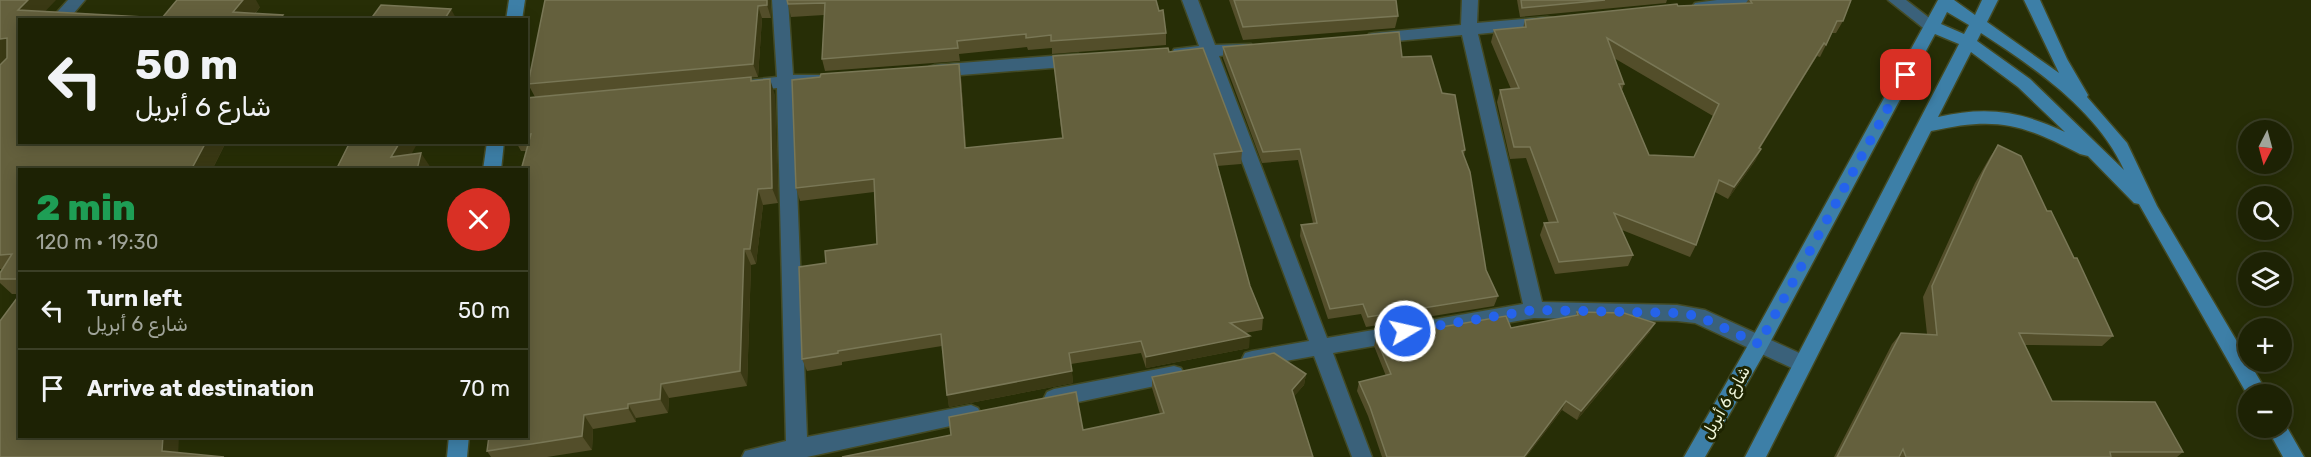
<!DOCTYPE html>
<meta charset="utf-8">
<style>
body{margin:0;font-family:Rubik,"Noto Sans Arabic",sans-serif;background:#252a0e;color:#f1f3f6;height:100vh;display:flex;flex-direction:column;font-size:22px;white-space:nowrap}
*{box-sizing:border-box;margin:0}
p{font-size:20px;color:#a0a49a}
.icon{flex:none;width:33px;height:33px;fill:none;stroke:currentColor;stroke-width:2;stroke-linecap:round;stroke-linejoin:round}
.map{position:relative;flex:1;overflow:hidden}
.drawer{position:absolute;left:18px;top:168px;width:510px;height:270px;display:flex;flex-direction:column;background:#1d2204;border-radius:0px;box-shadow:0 3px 15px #0003,0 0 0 2px #3b3f26}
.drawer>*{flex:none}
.guide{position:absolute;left:18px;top:18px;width:510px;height:126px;border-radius:0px;box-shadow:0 3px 15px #0003,0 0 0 2px #3b3f26;background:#1d2204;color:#f1f3f6;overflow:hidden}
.needle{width:39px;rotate:186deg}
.buttons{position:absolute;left:2238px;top:120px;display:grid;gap:12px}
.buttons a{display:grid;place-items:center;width:54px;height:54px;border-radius:50%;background:#1d2204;box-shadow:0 3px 15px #0003,0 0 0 2px #3b3f26;font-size:30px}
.pin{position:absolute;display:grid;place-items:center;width:51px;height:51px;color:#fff;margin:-26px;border-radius:12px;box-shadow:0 3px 9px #0006}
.me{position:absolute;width:66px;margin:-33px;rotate:81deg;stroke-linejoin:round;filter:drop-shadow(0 0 4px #0008)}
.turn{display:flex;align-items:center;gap:21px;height:126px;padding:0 18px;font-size:27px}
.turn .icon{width:78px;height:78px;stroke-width:2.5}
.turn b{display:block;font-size:42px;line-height:51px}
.round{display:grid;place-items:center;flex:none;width:63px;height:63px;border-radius:32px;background:#252a0e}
.summary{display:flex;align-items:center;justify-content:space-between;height:102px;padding:0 18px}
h1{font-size:36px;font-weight:800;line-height:45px;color:#1e9e55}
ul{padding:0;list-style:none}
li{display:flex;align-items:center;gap:18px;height:78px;padding:0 18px;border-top:2px solid #3b3f26}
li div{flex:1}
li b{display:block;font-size:22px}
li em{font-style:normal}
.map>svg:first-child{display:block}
</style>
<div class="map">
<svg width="2311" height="457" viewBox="0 0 2311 457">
<rect width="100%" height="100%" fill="#272e06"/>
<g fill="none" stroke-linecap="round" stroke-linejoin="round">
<defs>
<g id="street">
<path d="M 68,0 L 85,0 L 68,20 L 50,20 Z"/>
<path d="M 772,0 L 788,0 L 793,75 L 820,75 L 822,79 L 820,83 L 793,87 L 807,437 L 971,405 L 978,408 L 981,414 L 978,420 L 807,457 L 742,457 L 745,451 L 786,441 L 777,88 L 746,91 L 740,89 L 738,85 L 740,81 L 777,77 Z"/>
<path d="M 1182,0 L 1198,0 L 1215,45 L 1251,44 L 1253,48 L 1251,52 L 1219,56 L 1327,338 L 1523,304 L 1462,35 L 1375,43 L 1369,42 L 1367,38 L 1369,34 L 1375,33 L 1461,25 L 1462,0 L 1478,0 L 1477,23 L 1547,17 L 1553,18 L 1555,22 L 1553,26 L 1547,27 L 1478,34 L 1542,302 L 1677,305 L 1705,310 L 1808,357 L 1811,363 L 1808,369 L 1801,371 L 1794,369 L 1695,323 L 1677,321 L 1534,318 L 1333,353 L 1372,457 L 1352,457 L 1314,356 L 1252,367 L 1245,365 L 1242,359 L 1245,353 L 1252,351 L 1309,341 L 1203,57 L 1174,57 L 1172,53 L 1174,49 L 1199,46 Z"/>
<path d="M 1717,0 L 1773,0 L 1765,5 L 1700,12 L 1692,7 L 1695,3 Z"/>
<path d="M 1888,0 L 1906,0 L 1941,27 L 1939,31 L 1927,31 Z"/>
<path d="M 1078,54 L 1084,56 L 1086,60 L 1084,64 L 1078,66 L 935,77 L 929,75 L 927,71 L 929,67 L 935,65 Z"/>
<path d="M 1174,366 L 1181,368 L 1184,374 L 1181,380 L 1174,382 L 1054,407 L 1047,404 L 1044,398 L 1047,392 L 1054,389 Z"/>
</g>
<g id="secondary">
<path d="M 509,0 L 525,0 L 522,20 L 506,20 Z"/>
<path d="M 1938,0 L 1954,0 L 1975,15 L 1982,0 L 1998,0 L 1987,22 L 2059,73 L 2024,0 L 2040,0 L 2067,59 L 2088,95 L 2087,97 L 2127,143 L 2157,206 L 2268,394 L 2248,396 L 2139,204 L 2134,203 L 2088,156 L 2080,154 C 2022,124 1997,116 1931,131 L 1766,457 L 1745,457 L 1959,44 L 1935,34 L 1766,350 L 1705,457 L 1684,457 L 1752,338 ZM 1947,12 L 1969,25 L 1964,34 L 1941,24 ZM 1981,33 C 2034,67 2098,111 2124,170 L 2030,79 L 1977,41 ZM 1971,52 L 2018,87 L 2065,132 C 2020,111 1987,106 1938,117 Z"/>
<path d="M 487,142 L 504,142 L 501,170 L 483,170 Z"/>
<path d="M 2282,421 L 2284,422 L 2304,457 L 2283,457 L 2267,428 L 2282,428 Z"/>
<path d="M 449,436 L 469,436 L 467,457 L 447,457 Z"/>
</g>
</defs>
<use href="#street" stroke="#434a24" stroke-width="3"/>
<use href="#secondary" stroke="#434a24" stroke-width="3"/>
<use href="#street" fill="#3a617a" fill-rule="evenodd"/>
<use href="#secondary" fill="#3d7fa7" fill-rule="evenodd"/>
</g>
<g fill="#534e2a" fill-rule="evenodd">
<path d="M 0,0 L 45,11 L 162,18 L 260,7 L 255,14 L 283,15 L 285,20 L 20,142 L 226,142 L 212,170 L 20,170 L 20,294 L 12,294 L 0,283 L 0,273 L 2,269 L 0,269 Z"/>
<path d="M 770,0 L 771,18 L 762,18 L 758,77 L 535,97 L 528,84 Z"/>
<path d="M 787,0 L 1159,11 L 1166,33 L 1166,45 L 1052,54 L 1052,48 L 1028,50 L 1027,47 L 959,54 L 960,61 L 825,71 L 822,59 L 824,15 L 791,17 Z"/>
<path d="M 1229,0 L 1396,0 L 1398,16 L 1395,28 L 1243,40 Z"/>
<path d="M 1517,0 L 1667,0 L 1666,3 L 1520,17 Z"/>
<path d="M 1748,0 L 1851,0 L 1843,21 L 1836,33 L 1832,33 L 1820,57 L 1817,56 L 1760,148 L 1761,149 L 1755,161 L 1728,199 L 1715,192 L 1696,245 L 1690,257 L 1622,230 L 1633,255 L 1628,266 L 1555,274 L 1540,235 L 1544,223 L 1549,223 L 1526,158 L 1510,159 L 1497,102 L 1500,90 L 1511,89 L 1491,42 L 1494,30 L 1523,28 L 1525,20 L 1678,6 L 1746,3 ZM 1614,58 L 1713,116 L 1694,157 L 1649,155 L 1622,90 L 1624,84 Z"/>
<path d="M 1223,47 L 1402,57 L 1442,93 L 1465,150 L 1464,156 L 1486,270 L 1498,296 L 1494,306 L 1366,327 L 1361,314 L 1328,319 L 1300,236 L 1301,225 L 1313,223 L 1298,160 L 1262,163 L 1223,58 Z"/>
<path d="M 1169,52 L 1242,151 L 1241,164 L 1217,166 L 1250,286 L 1263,318 L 1262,330 L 1245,333 L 1249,348 L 1146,368 L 1141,353 L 1071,364 L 1073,383 L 949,407 L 942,346 L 842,362 L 842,365 L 807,371 L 802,359 L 826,263 L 877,244 L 874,192 L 800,201 L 796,188 L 961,77 L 966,148 L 1062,138 L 1053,56 Z"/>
<path d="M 751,77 L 752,80 L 775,95 L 778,203 L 763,205 L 756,264 L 751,265 L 747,386 L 669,398 L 668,413 L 636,418 L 636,422 L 593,429 L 592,450 L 547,457 L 491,457 L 487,451 L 526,151 L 521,151 L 516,142 L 526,142 L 526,98 Z"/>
<path d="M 1998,145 L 2047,211 L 2074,258 L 2113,336 L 2102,346 L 2025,345 L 2052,401 L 2183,452 L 2177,457 L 1834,457 L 1892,344 L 1901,333 L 1927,334 L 1923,297 L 1975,183 L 1990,157 Z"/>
<path d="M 1577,312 L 1650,332 L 1577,420 L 1562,410 L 1526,457 L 1382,457 L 1368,416 L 1357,391 L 1359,382 L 1386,376 L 1374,346 L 1376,338 L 1511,328 L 1575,316 Z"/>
<path d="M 1306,374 L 1304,385 L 1294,396 L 1083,430 L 1160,414 L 1152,388 L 1152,377 Z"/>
</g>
<g fill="#3a3914">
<path d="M 28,0 L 56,0 L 37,20 L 18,10 Z"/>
<path d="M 243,0 L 256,0 L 260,7 L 250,20 L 233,12 Z"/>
<path d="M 767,0 L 770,0 L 771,18 L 767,5 Z"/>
<path d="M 758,6 L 762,18 L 758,77 L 753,64 Z"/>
<path d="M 451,9 L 457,20 L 444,20 Z"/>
<path d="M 7,38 L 20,51 L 0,68 L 0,39 Z"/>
<path d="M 1824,43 L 1817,56 L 1753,160 L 1759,148 Z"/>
<path d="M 959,64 L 961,77 L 967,161 L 965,148 Z"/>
<path d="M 770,79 L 775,95 L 778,203 L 772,188 Z"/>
<path d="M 206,142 L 226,142 L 212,170 L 191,170 Z"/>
<path d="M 400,142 L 418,142 L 403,170 L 391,157 Z"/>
<path d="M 1761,149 L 1755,161 L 1728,199 L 1734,187 Z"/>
<path d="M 421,153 L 431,168 L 431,170 L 417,170 Z"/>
<path d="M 758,189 L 763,205 L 756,264 L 750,249 Z"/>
<path d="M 744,249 L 751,265 L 747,386 L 740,371 Z"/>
<path d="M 1655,323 L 1650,332 L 1577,420 L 1581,411 Z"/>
<path d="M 1250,336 L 1249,348 L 1146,368 L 1146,357 Z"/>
<path d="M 1072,371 L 1073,383 L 949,407 L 947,395 Z"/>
<path d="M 1306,374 L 1304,385 L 1290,401 L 1292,390 Z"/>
<path d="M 661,384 L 669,398 L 668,413 L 660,399 Z"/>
<path d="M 1566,401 L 1562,410 L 1526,457 L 1524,457 Z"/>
<path d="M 628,404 L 636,418 L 636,422 L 628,408 Z"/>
<path d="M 584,415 L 593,429 L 592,450 L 582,436 Z"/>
<path d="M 163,436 L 179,436 L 178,457 L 162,451 Z"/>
</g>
<g fill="#64603d" stroke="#797756" stroke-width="1.5" fill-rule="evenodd">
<path d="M 0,0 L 28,0 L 18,10 L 162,18 L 177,0 L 243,0 L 233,12 L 283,15 L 280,19 L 284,20 L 20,20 L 20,142 L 206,142 L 191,170 L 20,170 L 20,279 L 0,279 L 0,273 L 12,254 L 0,255 L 0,65 L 7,58 L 7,38 L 0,39 Z"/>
<path d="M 545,0 L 767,0 L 767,5 L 758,6 L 753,64 L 528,84 Z"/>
<path d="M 787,0 L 1156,0 L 1159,11 L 1163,10 L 1166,33 L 1051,41 L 1051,35 L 1026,38 L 1026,34 L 957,41 L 958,48 L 822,59 L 825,3 L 788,4 Z"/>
<path d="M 1234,0 L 1396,0 L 1398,16 L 1243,27 Z"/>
<path d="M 1521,0 L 1605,0 L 1522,8 Z"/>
<path d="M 1750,0 L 1851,0 L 1843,21 L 1837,21 L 1826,45 L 1824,43 L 1759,148 L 1761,149 L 1734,187 L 1719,180 L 1696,245 L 1614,213 L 1633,255 L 1559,262 L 1544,223 L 1558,222 L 1530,147 L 1514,147 L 1500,90 L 1519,88 L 1494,30 L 1526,27 L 1525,20 L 1677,4 L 1678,6 L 1752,3 ZM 1607,38 L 1719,104 L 1694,157 L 1649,155 L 1619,84 L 1624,84 Z"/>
<path d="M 381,5 L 451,9 L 444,20 L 370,20 Z"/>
<path d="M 1399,32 L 1402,57 L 1431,56 L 1442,93 L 1455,95 L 1465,150 L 1462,151 L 1470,172 L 1486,270 L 1498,296 L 1368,317 L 1363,304 L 1330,309 L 1301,225 L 1317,223 L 1300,149 L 1263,152 L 1223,47 Z"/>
<path d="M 1168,48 L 1169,52 L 1203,48 L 1242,151 L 1214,154 L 1250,286 L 1263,318 L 1230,323 L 1250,336 L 1146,357 L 1141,341 L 1069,353 L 1072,371 L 947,395 L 941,334 L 838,351 L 838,353 L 802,359 L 799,267 L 826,263 L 825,251 L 877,244 L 874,179 L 796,188 L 792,80 L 820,77 L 821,74 L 959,64 L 965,148 L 1063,138 L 1053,56 Z"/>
<path d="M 751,77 L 751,81 L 770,79 L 772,188 L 758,189 L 750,249 L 744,249 L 740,371 L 661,384 L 660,399 L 628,404 L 628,408 L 584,415 L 582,436 L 487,451 L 489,436 L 526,436 L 526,170 L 521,170 L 531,134 L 526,135 L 526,98 Z"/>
<path d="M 350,142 L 400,142 L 391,157 L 421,153 L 417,170 L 336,170 Z"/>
<path d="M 1998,145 L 2021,156 L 2047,211 L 2051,211 L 2074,258 L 2077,258 L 2113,336 L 2019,333 L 2052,401 L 2155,402 L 2183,452 L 2110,452 L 2111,457 L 1906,457 L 1903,449 L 1899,457 L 1837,457 L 1901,333 L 1937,335 L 1932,286 L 1984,171 Z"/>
<path d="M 20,294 L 20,436 L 163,436 L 162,451 L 224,457 L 0,457 L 0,321 Z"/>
<path d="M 1577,312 L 1624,313 L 1655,323 L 1581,411 L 1566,401 L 1524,457 L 1387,457 L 1370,407 L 1359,382 L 1391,374 L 1376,338 L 1506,316 L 1511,328 L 1578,315 Z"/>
<path d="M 1274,353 L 1306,374 L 1292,390 L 1313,457 L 842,457 L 951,435 L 949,417 L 1076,392 L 1083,430 L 1164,413 L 1152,377 Z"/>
</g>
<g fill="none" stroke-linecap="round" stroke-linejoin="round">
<path stroke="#2563eb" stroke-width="10" stroke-dasharray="0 18" d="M 1405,331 L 1534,310 L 1677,313 L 1698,316 L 1759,344 L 1906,75"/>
</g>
<g text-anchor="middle" stroke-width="6" stroke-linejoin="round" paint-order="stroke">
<g font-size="16" fill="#eff6da" stroke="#1e2400">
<text transform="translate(1725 402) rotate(-60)" y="6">شارع 6 أبريل</text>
</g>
</g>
</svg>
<div class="buttons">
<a><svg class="needle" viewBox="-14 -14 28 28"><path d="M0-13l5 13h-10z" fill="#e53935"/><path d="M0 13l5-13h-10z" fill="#a0a49a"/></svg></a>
<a><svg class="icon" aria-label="search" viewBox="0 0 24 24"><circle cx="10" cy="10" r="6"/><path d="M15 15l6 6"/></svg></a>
<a><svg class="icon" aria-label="layers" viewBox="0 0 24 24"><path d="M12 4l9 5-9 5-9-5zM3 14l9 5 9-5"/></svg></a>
<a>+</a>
<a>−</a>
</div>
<div class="pin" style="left:1906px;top:75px;background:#d93025"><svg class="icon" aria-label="arrive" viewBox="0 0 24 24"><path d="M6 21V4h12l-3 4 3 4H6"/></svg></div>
<svg class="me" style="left:1405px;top:331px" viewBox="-20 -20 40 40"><circle r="17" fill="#2563eb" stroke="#fff" stroke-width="3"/><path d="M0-11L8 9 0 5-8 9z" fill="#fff"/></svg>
<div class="guide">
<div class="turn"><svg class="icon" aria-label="left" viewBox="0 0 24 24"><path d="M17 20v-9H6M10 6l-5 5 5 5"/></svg><div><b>50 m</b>شارع 6 أبريل</div></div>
</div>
<section class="drawer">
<div class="summary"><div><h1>2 min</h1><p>120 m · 19:30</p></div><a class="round" style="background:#d93025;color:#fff"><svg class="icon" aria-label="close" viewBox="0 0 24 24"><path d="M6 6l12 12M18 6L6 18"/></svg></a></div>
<ul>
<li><svg class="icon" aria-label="left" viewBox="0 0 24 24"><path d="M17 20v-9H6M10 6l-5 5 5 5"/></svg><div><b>Turn left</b><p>شارع 6 أبريل</p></div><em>50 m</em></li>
<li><svg class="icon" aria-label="arrive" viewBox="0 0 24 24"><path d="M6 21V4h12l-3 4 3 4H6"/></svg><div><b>Arrive at destination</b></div><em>70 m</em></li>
</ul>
</section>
</div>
